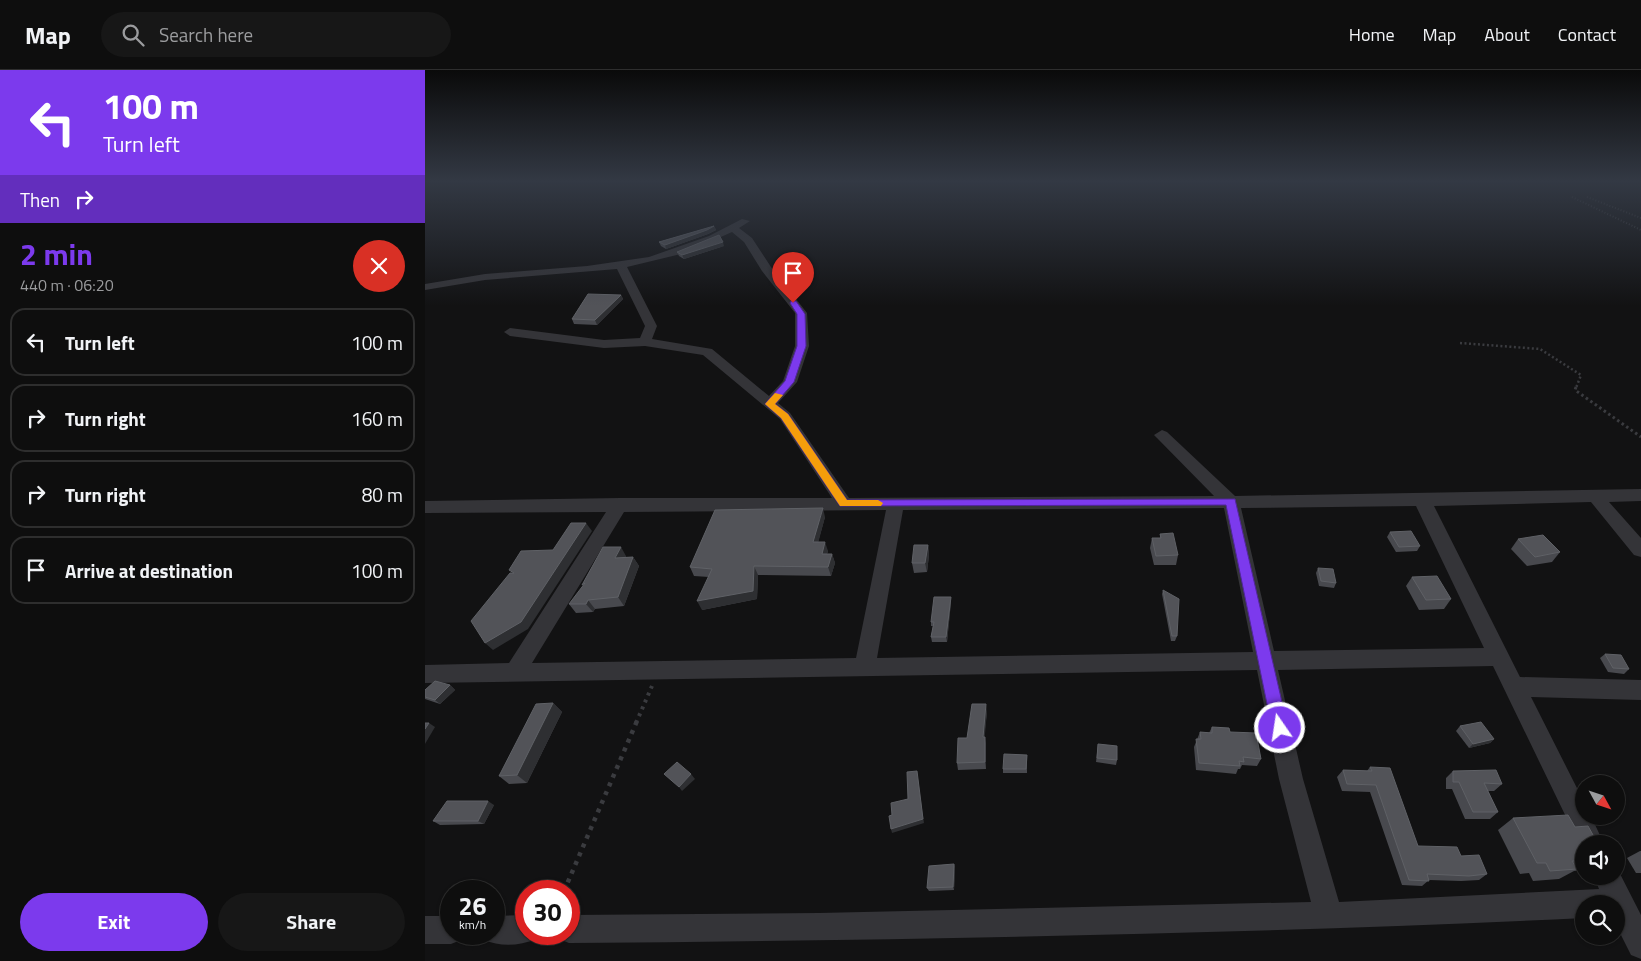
<!DOCTYPE html>
<meta charset="utf-8">
<style>
body{margin:0;font-family:"Titillium Web",sans-serif;background:#171717;color:#f1f3f6;height:100vh;display:flex;flex-direction:column;font-size:19px;white-space:nowrap}
*{box-sizing:border-box;margin:0}
p{font-size:16px;color:#9b9c9e}
.icon{flex:none;width:28px;height:28px;fill:none;stroke:currentColor;stroke-width:2;stroke-linecap:round;stroke-linejoin:round}
.map{position:relative;flex:1;overflow:hidden}
.side{display:flex;flex-direction:column;background:#0e0e0e;width:425px}
.side>*{flex:none}
.top-card{background:#7c3aed;color:#fff;overflow:hidden}
.needle{width:32px;rotate:130deg}
.fabs{position:absolute;left:1150px;top:705px;display:grid;gap:10px}
.fabs a{display:grid;place-items:center;width:50px;height:50px;border-radius:50%;background:#0e0e0e;box-shadow:0 1px 4px #0004,0 0 0 1px #2e2e2e;font-size:25px}
.speed{position:absolute;left:15px;top:810px;display:flex;gap:10px;font-size:25px;font-weight:700;text-align:center}
.speed>*{display:grid;place-content:center;width:65px;height:65px;border-radius:50%;background:#0e0e0e;box-shadow:0 1px 4px #0004,0 0 0 1px #2e2e2e;line-height:1}
.speed small{font-size:12px;font-weight:400}
.speed .limit{border:8px solid #d22;background:#fff;color:#111}
.pin{position:absolute;display:grid;place-items:center;width:42px;height:42px;color:#fff;margin:-51px -21px;border-radius:50% 50% 50% 0;rotate:-45deg;box-shadow:0 0 5px #0007}
.pin .icon{rotate:45deg}
.me{position:absolute;width:55px;margin:-28px;rotate:347deg;stroke-linejoin:round;filter:drop-shadow(0 0 4px #0008)}
.turn{display:flex;align-items:center;gap:18px;height:105px;padding:0 20px;font-size:22px}
.turn .icon{width:65px;height:65px;stroke-width:2.5}
.turn b{display:block;font-size:35px;line-height:42px}
.then{display:flex;align-items:center;height:48px;padding:0 20px;background:#0003;gap:10px;font-size:19px}
.round{display:grid;place-items:center;flex:none;width:52px;height:52px;border-radius:26px;background:#171717}
.summary{display:flex;align-items:center;justify-content:space-between;height:85px;padding:0 20px}
h1{font-size:30px;font-weight:700;line-height:38px;color:#7c3aed}
.primary-button{display:flex;gap:10px;margin-top:auto;padding:10px 20px}
.primary-button a{flex:1;height:58px;border-radius:30px;background:#7c3aed;color:#fff;font-size:20px;font-weight:700;line-height:58px;text-align:center}
.primary-button a+a{background:#171717;color:#f1f3f6}
ul{padding:0;list-style:none}
li{display:flex;align-items:center;gap:15px;height:68px;margin:0 10px 8px;padding:0 10px;border:2px solid #2e2e2e;border-radius:15px}
li div{flex:1}
li b{display:block;font-size:19px}
li em{font-style:normal}
header{display:flex;align-items:center;gap:30px;box-sizing:border-box;height:70px;padding:0 25px;background:#0e0e0e;border-bottom:1px solid #2e2e2e}
header strong{font-size:24px}
nav{display:flex;gap:28px;margin-inline-start:auto;font-size:18px}
.search{width:350px;height:45px;background:#171717;display:flex;align-items:center;gap:12px;box-sizing:border-box;padding:0 18px;border-radius:28px;color:#9b9c9e;font-size:19px}
main{display:flex;flex:1;min-height:0}
.map>svg:first-child{display:block}
</style>
<header>
<strong>Map</strong>
<div class="search"><svg class="icon" aria-label="search" viewBox="0 0 24 24"><circle cx="10" cy="10" r="6"/><path d="M15 15l6 6"/></svg>Search here</div>
<nav><a>Home</a><a>Map</a><a>About</a><a>Contact</a></nav>
</header>
<main>
<section class="side">
<div class="top-card">
<div class="turn"><svg class="icon" aria-label="left" viewBox="0 0 24 24"><path d="M17 20v-9H6M10 6l-5 5 5 5"/></svg><div><b>100 m</b>Turn left</div></div>
<div class="then">Then<svg class="icon" aria-label="right" viewBox="0 0 24 24"><path d="M7 20v-9h11M14 6l5 5-5 5"/></svg></div>
</div>
<div class="summary"><div><h1>2 min</h1><p>440 m · 06:20</p></div><a class="round" style="background:#d93025;color:#fff"><svg class="icon" aria-label="close" viewBox="0 0 24 24"><path d="M6 6l12 12M18 6L6 18"/></svg></a></div>
<ul>
<li><svg class="icon" aria-label="left" viewBox="0 0 24 24"><path d="M17 20v-9H6M10 6l-5 5 5 5"/></svg><div><b>Turn left</b></div><em>100 m</em></li>
<li><svg class="icon" aria-label="right" viewBox="0 0 24 24"><path d="M7 20v-9h11M14 6l5 5-5 5"/></svg><div><b>Turn right</b></div><em>160 m</em></li>
<li><svg class="icon" aria-label="right" viewBox="0 0 24 24"><path d="M7 20v-9h11M14 6l5 5-5 5"/></svg><div><b>Turn right</b></div><em>80 m</em></li>
<li><svg class="icon" aria-label="arrive" viewBox="0 0 24 24"><path d="M6 21V4h12l-3 4 3 4H6"/></svg><div><b>Arrive at destination</b></div><em>100 m</em></li>
</ul>
<div class="primary-button"><a>Exit</a><a>Share</a></div>
</section>
<div class="map">
<svg width="1216" height="891" viewBox="0 0 1216 891">
<rect width="100%" height="100%" fill="#121213"/>
<g fill="none" stroke-linecap="round" stroke-linejoin="round">
<g stroke="#3a3b3f" stroke-width="2" stroke-dasharray="1 2" stroke-linecap="butt">
<path d="M 1147,127 L 1216,160"/>
<path d="M 1162,127 L 1216,148"/>
</g>
<path stroke="#3a3b3f" stroke-width="2.5" stroke-dasharray="2 2.5" stroke-linecap="butt" d="M 1035,273 L 1115,279 L 1156,305 L 1151,318"/>
<path stroke="#3a3b3f" stroke-width="3" stroke-dasharray="2.5 3" stroke-linecap="butt" d="M 1151,317 L 1150,320 L 1216,367"/>
<path stroke="#3a3b3f" stroke-width="4" stroke-dasharray="3 4.5" stroke-linecap="butt" d="M 211,653 L 227,616"/>
<path stroke="#3a3b3f" stroke-width="4.5" stroke-dasharray="4 5.5" stroke-linecap="butt" d="M 139,821 L 212,651"/>
<g fill="#343438" fill-rule="evenodd">
<path d="M 317,149 L 325,151 L 314,158 L 327,168 L 346,197 L 382,243 L 384,276 L 372,312 L 353,333 L 365,343 L 424,428 L 789,426 L 732,368 L 729,365 L 737,360 L 742,362 L 810,426 L 1216,419 L 1216,431 L 1184,432 L 1216,468 L 1216,487 L 1209,485 L 1166,432 L 1009,436 L 1095,607 L 1216,610 L 1216,630 L 1106,627 L 1159,732 L 1159,746 L 1166,746 L 1179,774 L 1159,774 L 1159,784 L 1068,596 L 853,600 L 878,709 L 914,832 L 1174,819 L 1169,806 L 1191,806 L 1191,796 L 1216,845 L 1216,889 L 1206,885 L 1191,855 L 1191,834 L 1159,834 L 1159,848 C 821,864 482,870 144,873 L 134,869 L 132,864 L 144,864 L 144,845 L 394,843 L 886,832 L 854,709 L 832,600 L 0,613 L 0,595 L 84,593 L 181,442 L 0,443 L 0,431 L 195,428 L 407,428 L 355,349 L 278,285 L 220,276 L 179,278 L 85,266 L 79,262 L 85,258 L 179,270 L 215,268 L 220,256 L 192,199 L 60,210 L 0,220 L 0,214 L 60,204 L 162,196 L 224,187 L 284,166 ZM 307,162 L 319,172 L 337,201 L 370,243 L 370,276 L 358,311 L 344,326 L 287,279 L 227,269 L 232,256 L 202,197 L 260,183 ZM 991,436 L 1059,578 L 849,581 L 816,438 ZM 799,438 L 828,582 L 452,588 L 478,440 ZM 461,440 L 431,588 L 107,593 L 199,442 Z"/>
<path d="M 101,845 L 101,864 L 113,864 L 111,869 C 95,876 75,877 59,870 L 56,864 L 69,864 L 69,846 Z"/>
<path d="M 0,846 L 26,846 L 26,864 L 39,864 L 36,870 L 26,874 L 0,874 Z"/>
</g>
</g>
<g fill="#48494e">
<path d="M 289,156 L 291,160 L 283,164 L 241,179 L 236,176 L 234,172 Z"/>
<path d="M 299,176 L 259,189 L 254,186 L 252,182 Z"/>
<path d="M 196,225 L 198,229 L 172,255 L 149,254 L 147,249 Z"/>
<path d="M 400,447 L 393,472 L 403,481 L 402,484 L 407,484 L 410,493 L 406,506 L 333,505 L 332,529 L 277,540 L 284,507 L 269,506 L 265,497 Z"/>
<path d="M 965,462 L 995,476 L 992,481 L 971,482 L 962,467 Z"/>
<path d="M 735,464 L 753,485 L 751,495 L 729,495 L 725,478 L 727,468 L 735,468 Z"/>
<path d="M 1093,469 L 1135,482 L 1127,492 L 1102,496 L 1086,479 Z"/>
<path d="M 503,475 L 504,485 L 502,502 L 489,503 L 487,493 Z"/>
<path d="M 201,486 L 201,487 L 208,487 L 214,496 L 199,536 L 170,539 L 168,542 L 151,543 L 144,534 Z"/>
<path d="M 893,498 L 911,513 L 909,518 L 894,516 L 891,503 Z"/>
<path d="M 987,507 L 1026,529 L 1019,539 L 994,540 L 981,516 Z"/>
<path d="M 738,520 L 752,566 L 750,571 L 746,571 L 737,524 Z"/>
<path d="M 526,532 L 522,572 L 507,572 L 506,567 L 508,556 L 506,556 L 506,552 Z"/>
<path d="M 1180,584 L 1204,599 L 1199,604 L 1183,602 L 1175,588 Z"/>
<path d="M 25,615 L 30,620 L 15,634 L 0,629 L 0,620 Z"/>
<path d="M 128,633 L 137,642 L 102,713 L 84,714 L 74,706 Z"/>
<path d="M 562,642 L 559,667 L 561,675 L 561,699 L 533,700 L 532,693 L 542,668 Z"/>
<path d="M 1035,656 L 1069,669 L 1065,673 L 1044,678 L 1031,661 Z"/>
<path d="M 787,657 L 805,662 L 836,689 L 832,696 L 817,695 L 815,699 L 813,699 L 811,704 L 771,700 L 769,677 L 775,662 L 784,663 Z"/>
<path d="M 673,674 L 692,690 L 691,695 L 671,692 Z"/>
<path d="M 602,685 L 602,703 L 578,703 L 578,699 Z"/>
<path d="M 945,697 L 993,776 L 1036,786 L 1062,804 L 1054,810 L 1036,811 L 1004,810 L 997,816 L 977,815 L 945,722 L 917,721 L 912,707 L 918,700 L 942,701 Z"/>
<path d="M 1028,701 L 1077,714 L 1069,721 L 1063,721 L 1073,742 L 1065,749 L 1040,749 L 1027,719 L 1021,719 L 1021,708 Z"/>
<path d="M 69,735 L 59,754 L 15,755 L 8,751 Z"/>
<path d="M 1088,748 L 1159,774 L 1159,800 L 1149,801 L 1134,809 L 1108,811 L 1104,803 L 1095,804 L 1073,760 Z"/>
<path d="M 1215,781 L 1216,781 L 1216,803 L 1211,803 L 1202,788 Z"/>
<path d="M 529,794 L 530,798 L 529,820 L 504,821 L 502,818 Z"/>
</g>
<g fill="#2e2f32">
<path d="M 289,156 L 291,160 L 283,164 L 241,179 L 240,175 Z"/>
<path d="M 298,172 L 299,176 L 259,189 L 257,185 Z"/>
<path d="M 196,225 L 198,229 L 172,255 L 170,250 Z"/>
<path d="M 398,438 L 400,447 L 391,481 L 388,472 Z"/>
<path d="M 161,453 L 167,461 L 103,559 L 68,580 L 60,573 Z"/>
<path d="M 400,472 L 403,481 L 399,493 L 397,484 Z"/>
<path d="M 503,475 L 504,485 L 502,502 L 500,493 Z"/>
<path d="M 196,477 L 201,486 L 196,496 L 190,488 Z"/>
<path d="M 407,484 L 410,493 L 406,506 L 403,497 Z"/>
<path d="M 208,487 L 214,496 L 199,536 L 193,527 Z"/>
<path d="M 329,496 L 333,505 L 332,529 L 277,540 L 272,531 Z"/>
<path d="M 526,527 L 526,532 L 522,572 L 521,567 Z"/>
<path d="M 163,530 L 170,539 L 168,542 L 161,534 Z"/>
<path d="M 25,615 L 30,620 L 15,634 L 10,630 Z"/>
<path d="M 128,633 L 137,642 L 102,713 L 92,705 Z"/>
<path d="M 561,634 L 562,642 L 559,675 L 558,667 Z"/>
<path d="M 4,653 L 10,657 L 0,674 L 0,659 Z"/>
<path d="M 560,667 L 561,675 L 561,699 L 560,692 Z"/>
<path d="M 1069,669 L 1065,673 L 1044,678 L 1048,674 Z"/>
<path d="M 492,701 L 499,753 L 467,763 L 466,759 L 498,749 Z"/>
<path d="M 266,704 L 270,709 L 257,721 L 254,717 Z"/>
<path d="M 63,731 L 69,735 L 59,754 L 53,751 Z"/>
<path d="M 529,794 L 530,798 L 529,820 L 528,817 Z"/>
</g>
<g fill="#525358" stroke="#5f6166">
<path d="M 289,156 L 282,160 L 240,175 L 234,172 Z"/>
<path d="M 294,165 L 298,172 L 257,185 L 252,182 Z"/>
<path d="M 163,224 L 196,225 L 170,250 L 147,249 Z"/>
<path d="M 398,438 L 388,472 L 400,472 L 397,484 L 407,484 L 403,497 L 329,496 L 328,521 L 272,531 L 287,499 L 265,497 L 290,440 Z"/>
<path d="M 146,453 L 161,453 L 96,552 L 60,573 L 46,551 L 85,503 L 89,503 L 84,500 L 96,481 L 128,480 Z"/>
<path d="M 986,461 L 995,476 L 974,477 L 965,462 Z"/>
<path d="M 748,463 L 753,485 L 731,486 L 727,468 L 736,468 L 735,464 Z"/>
<path d="M 1118,465 L 1135,482 L 1110,487 L 1093,469 Z"/>
<path d="M 489,475 L 503,475 L 500,493 L 487,493 Z"/>
<path d="M 178,477 L 196,477 L 190,488 L 208,487 L 193,527 L 163,530 L 161,534 L 144,534 L 160,513 L 157,515 Z"/>
<path d="M 893,498 L 908,499 L 911,513 L 896,511 Z"/>
<path d="M 1012,506 L 1026,529 L 1001,530 L 987,507 Z"/>
<path d="M 738,520 L 754,529 L 752,566 L 747,566 Z"/>
<path d="M 509,527 L 526,527 L 521,567 L 506,567 L 509,552 L 506,552 Z"/>
<path d="M 1180,584 L 1196,585 L 1204,599 L 1188,598 Z"/>
<path d="M 10,611 L 25,615 L 10,630 L 0,627 L 0,620 Z"/>
<path d="M 128,633 L 92,705 L 74,706 L 111,634 Z"/>
<path d="M 547,634 L 561,634 L 558,667 L 560,667 L 560,692 L 532,693 L 533,668 L 542,668 Z"/>
<path d="M 1056,652 L 1069,669 L 1048,674 L 1035,656 Z"/>
<path d="M 0,653 L 4,653 L 0,659 Z"/>
<path d="M 787,657 L 804,658 L 805,662 L 831,663 L 836,689 L 818,687 L 819,692 L 814,691 L 815,696 L 774,693 L 771,669 L 776,669 L 775,662 L 787,663 Z"/>
<path d="M 673,674 L 692,676 L 692,690 L 672,688 Z"/>
<path d="M 579,684 L 602,685 L 601,699 L 578,699 Z"/>
<path d="M 252,692 L 266,704 L 254,717 L 239,704 Z"/>
<path d="M 945,697 L 965,698 L 993,776 L 1032,777 L 1036,786 L 1054,785 L 1062,804 L 1044,806 L 1002,804 L 1004,811 L 984,810 L 951,715 L 922,714 L 918,700 L 947,701 Z"/>
<path d="M 1071,700 L 1077,714 L 1059,713 L 1073,742 L 1048,742 L 1034,712 L 1028,712 L 1028,701 Z"/>
<path d="M 492,701 L 498,749 L 466,759 L 464,746 L 467,745 L 466,733 L 483,729 L 482,702 Z"/>
<path d="M 22,731 L 63,731 L 53,751 L 8,751 Z"/>
<path d="M 1143,745 L 1150,757 L 1163,756 L 1173,774 L 1159,774 L 1159,791 L 1147,791 L 1152,799 L 1125,801 L 1121,793 L 1112,793 L 1088,748 Z"/>
<path d="M 529,794 L 528,817 L 502,818 L 504,796 Z"/>
</g>
<linearGradient id="sky" x2="0" y2="1"><stop stop-color="#0a0a0a"/><stop offset="0.47" stop-color="#333944"/><stop offset="1" stop-color="#333944" stop-opacity="0"/></linearGradient>
<rect width="1216" height="236" fill="url(#sky)"/>
<path fill="#7c3aed" stroke="#51269a" d="M 366,231 L 371,231 L 380,244 L 381,276 L 369,312 L 350,334 L 363,344 L 422,430 L 810,429 L 863,658 L 860,663 L 855,665 L 850,663 L 847,658 L 801,435 L 415,436 L 356,348 L 340,334 L 360,311 L 372,276 L 372,244 L 365,233 Z"/>
<path fill="#f59e0b" d="M 350,323 L 358,325 L 350,334 L 363,344 L 422,430 L 453,430 L 458,433 L 456,436 L 415,436 L 356,348 L 340,334 Z"/>
</svg>
<div class="fabs">
<a><svg class="needle" viewBox="-14 -14 28 28"><path d="M0-13l5 13h-10z" fill="#e53935"/><path d="M0 13l5-13h-10z" fill="#9b9c9e"/></svg></a>
<a><svg class="icon" aria-label="sound" viewBox="0 0 24 24"><path d="M4 9h4l5-4v14l-5-4H4zM17 9q2 3 0 6"/></svg></a>
<a><svg class="icon" aria-label="search" viewBox="0 0 24 24"><circle cx="10" cy="10" r="6"/><path d="M15 15l6 6"/></svg></a>
</div>
<div class="speed"><div>26<small>km/h</small></div><div class="limit">30</div></div>
<div class="pin" style="left:368px;top:233px;background:#d93025"><svg class="icon" aria-label="arrive" viewBox="0 0 24 24"><path d="M6 21V4h12l-3 4 3 4H6"/></svg></div>
<svg class="me" style="left:855px;top:658px" viewBox="-20 -20 40 40"><circle r="17" fill="#7c3aed" stroke="#fff" stroke-width="3"/><path d="M0-11L8 9 0 5-8 9z" fill="#fff"/></svg>
</div>
</main>
